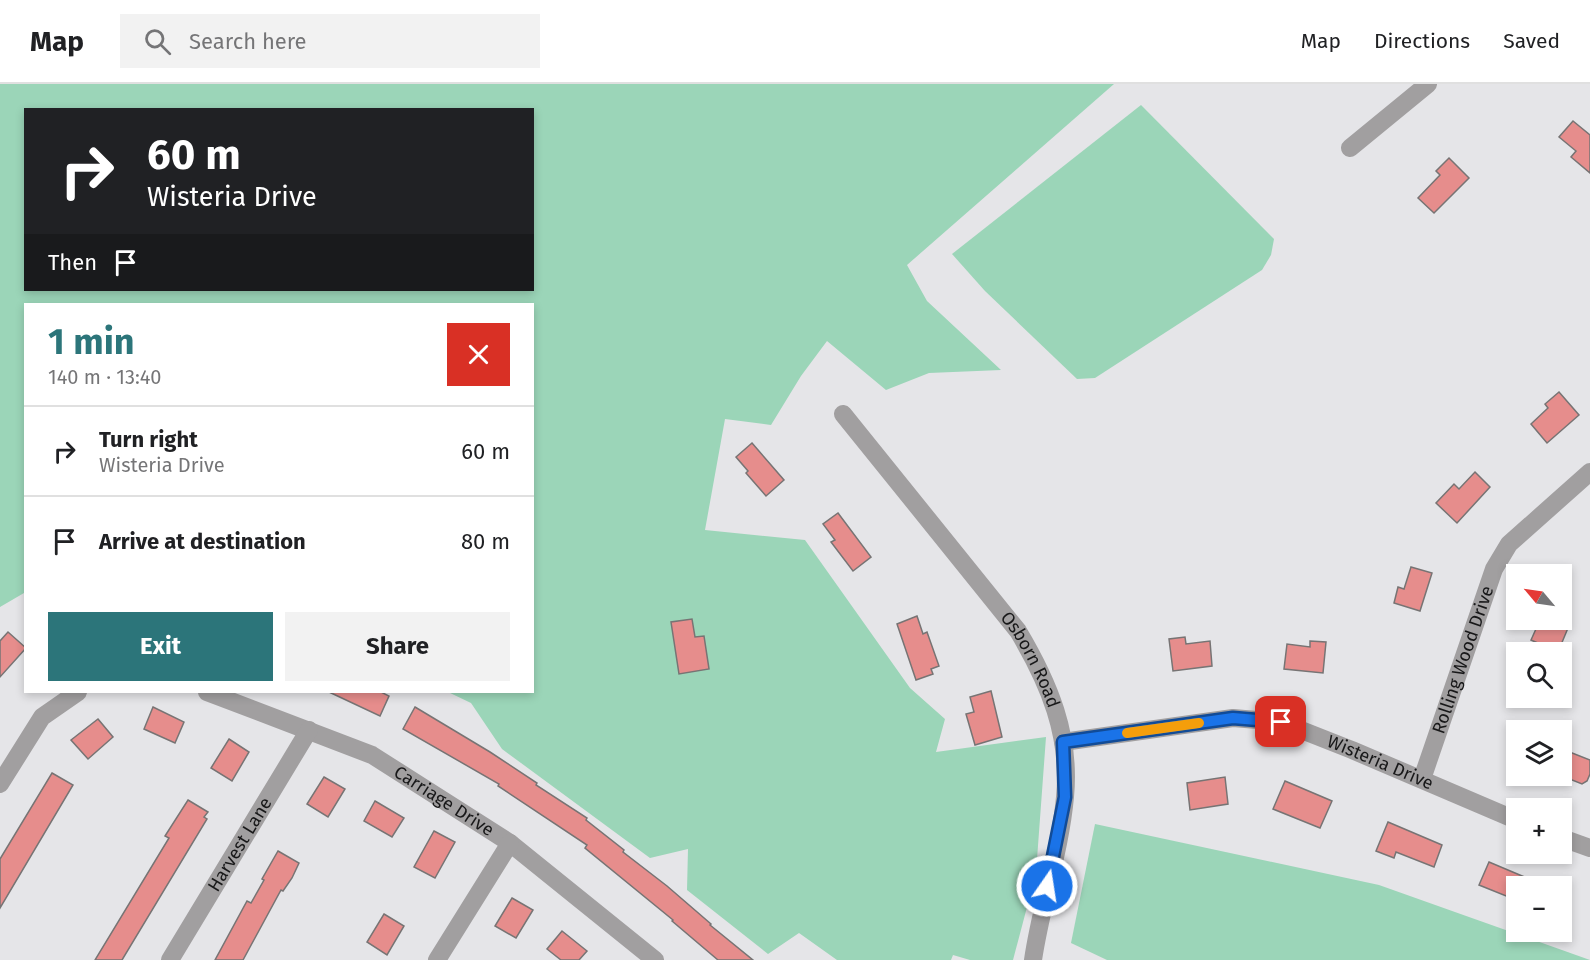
<!DOCTYPE html>
<meta charset="utf-8">
<style>
body{margin:0;font-family:"Fira Sans",sans-serif;background:#f2f2f2;color:#202124;height:100vh;display:flex;flex-direction:column;font-size:22px;white-space:nowrap}
*{box-sizing:border-box;margin:0}
p{font-size:20px;color:#757577}
.icon{flex:none;width:33px;height:33px;fill:none;stroke:currentColor;stroke-width:2;stroke-linecap:round;stroke-linejoin:round}
.map{position:relative;flex:1;overflow:hidden}
.side{position:absolute;left:24px;top:219px;width:510px;height:390px;display:flex;flex-direction:column;background:#fff;border-radius:0px;box-shadow:0 3px 9px #0003}
.side>*{flex:none}
.guide{position:absolute;left:24px;top:24px;width:510px;height:183px;border-radius:0px;box-shadow:0 3px 9px #0003;background:#202124;color:#fff;overflow:hidden}
.needle{width:39px;rotate:299deg}
.buttons{position:absolute;left:1506px;top:480px;display:grid;gap:12px}
.buttons a{display:grid;place-items:center;width:66px;height:66px;border-radius:0px;background:#fff;box-shadow:0 3px 9px #0003;font-size:30px}
.pin{position:absolute;display:grid;place-items:center;width:51px;height:51px;color:#fff;margin:-26px;border-radius:12px;box-shadow:0 3px 9px #0006}
.me{position:absolute;width:66px;margin:-33px;rotate:13deg;stroke-linejoin:round;filter:drop-shadow(0 0 4px #0008)}
.turn{display:flex;align-items:center;gap:21px;height:126px;padding:0 24px;font-size:27px}
.turn .icon{width:78px;height:78px;stroke-width:2.5}
.turn b{display:block;font-size:42px;line-height:51px}
.then{display:flex;align-items:center;height:57px;padding:0 24px;background:#0003;gap:12px;font-size:22px}
.round{display:grid;place-items:center;flex:none;width:63px;height:63px;border-radius:0px;background:#f2f2f2}
.overview{display:flex;align-items:center;justify-content:space-between;height:102px;padding:0 24px}
h1{font-size:36px;font-weight:700;line-height:45px;color:#2c757a}
.primary-button{display:flex;gap:12px;margin-top:auto;padding:12px 24px}
.primary-button a{flex:1;height:69px;border-radius:0px;background:#2c757a;color:#fff;font-size:24px;font-weight:700;line-height:69px;text-align:center}
.primary-button a+a{background:#f2f2f2;color:#202124}
ul{padding:0;list-style:none}
li{display:flex;align-items:center;gap:18px;height:90px;padding:0 24px;border-top:2px solid #e0e0e0}
li div{flex:1}
li b{display:block;font-size:22px}
li em{font-style:normal}
header{display:flex;align-items:center;gap:36px;box-sizing:border-box;height:84px;padding:0 30px;background:#fff;border-bottom:2px solid #e0e0e0}
header strong{font-size:28px}
nav{display:flex;gap:33px;margin-inline-start:auto;font-size:21px}
.search{width:420px;height:54px;background:#f2f2f2;display:flex;align-items:center;gap:15px;box-sizing:border-box;padding:0 21px;border-radius:0px;color:#757577;font-size:22px}
.map>svg:first-child{display:block}
</style>
<header>
<strong>Map</strong>
<div class="search"><svg class="icon" aria-label="search" viewBox="0 0 24 24"><circle cx="10" cy="10" r="6"/><path d="M15 15l6 6"/></svg>Search here</div>
<nav><a>Map</a><a>Directions</a><a>Saved</a></nav>
</header>
<div class="map">
<svg width="1590" height="876" viewBox="0 0 1590 876">
<rect width="100%" height="100%" fill="#e5e5e8"/>
<g fill="#9bd5b8" fill-rule="evenodd">
<path d="M 0,0 L 1114,0 L 907,181 L 927,217 L 1001,286 L 929,289 L 886,306 L 827,257 L 801,292 L 771,341 L 725,335 L 705,446 L 805,456 L 910,604 L 945,635 L 936,668 L 1046,653 L 1036,789 L 1013,876 L 970,876 L 953,871 L 951,876 L 837,876 L 799,849 L 768,870 L 687,806 L 688,765 L 650,774 L 502,665 L 471,619 L 448,608 L 532,608 L 532,220 L 26,220 L 25,506 L 24,509 L 0,523 ZM 26,26 L 532,26 L 532,206 L 26,206 Z"/>
<path d="M 1141,21 L 1274,155 L 1271,171 L 1262,186 L 1095,294 L 1077,295 L 985,207 L 952,170 Z"/>
<path d="M 1095,740 L 1379,801 L 1590,876 L 1107,876 L 1071,859 Z"/>
</g>
<g fill="#e68d8c" stroke="#777474" stroke-width="1.5">
<path d="M 1573,37 L 1590,51 L 1590,89 L 1571,73 L 1576,67 L 1559,53 Z"/>
<path d="M 1449,74 L 1469,94 L 1434,129 L 1418,114 L 1440,91 L 1436,87 Z"/>
<path d="M 1559,308 L 1579,331 L 1547,359 L 1531,340 L 1548,324 L 1545,320 Z"/>
<path d="M 752,359 L 784,396 L 766,412 L 746,389 L 748,387 L 736,373 Z"/>
<path d="M 1475,388 L 1490,403 L 1457,439 L 1436,419 L 1454,400 L 1459,405 Z"/>
<path d="M 838,429 L 871,473 L 853,487 L 831,458 L 835,456 L 823,440 Z"/>
<path d="M 1411,483 L 1432,489 L 1420,527 L 1394,519 L 1398,503 L 1404,505 Z"/>
<path d="M 917,532 L 923,550 L 927,548 L 939,582 L 931,585 L 933,590 L 916,596 L 897,540 Z"/>
<path d="M 692,535 L 695,553 L 704,552 L 709,585 L 679,590 L 671,538 Z"/>
<path d="M 1540,536 L 1566,536 L 1563,542 L 1568,544 L 1558,568 L 1531,556 Z"/>
<path d="M 8,548 L 26,564 L 0,593 L 0,557 Z"/>
<path d="M 1185,553 L 1186,560 L 1210,557 L 1212,582 L 1173,587 L 1169,555 Z"/>
<path d="M 1310,557 L 1326,558 L 1323,589 L 1284,585 L 1287,560 L 1310,563 Z"/>
<path d="M 991,607 L 1002,653 L 975,661 L 966,630 L 974,628 L 970,613 Z"/>
<path d="M 329,608 L 381,608 L 389,612 L 380,632 Z"/>
<path d="M 153,623 L 184,638 L 175,659 L 144,645 Z"/>
<path d="M 415,623 L 490,668 L 537,699 L 536,701 L 587,734 L 586,736 L 624,766 L 623,768 L 667,802 L 711,840 L 710,841 L 753,876 L 718,876 L 672,837 L 673,836 L 585,764 L 587,761 L 498,702 L 499,700 L 403,645 Z"/>
<path d="M 98,635 L 113,653 L 88,675 L 71,656 Z"/>
<path d="M 229,655 L 249,668 L 232,697 L 211,684 Z"/>
<path d="M 1562,665 L 1590,676 L 1590,690 L 1587,697 L 1582,700 L 1562,692 Z"/>
<path d="M 52,689 L 73,701 L 0,824 L 0,775 Z"/>
<path d="M 324,693 L 345,705 L 328,733 L 307,720 Z"/>
<path d="M 1225,693 L 1228,720 L 1190,726 L 1187,699 Z"/>
<path d="M 1285,697 L 1332,717 L 1320,744 L 1273,725 Z"/>
<path d="M 188,716 L 208,728 L 204,733 L 207,735 L 122,876 L 95,876 L 169,754 L 165,752 Z"/>
<path d="M 375,717 L 404,734 L 392,753 L 364,737 Z"/>
<path d="M 1388,738 L 1442,761 L 1434,783 L 1396,768 L 1394,774 L 1376,767 Z"/>
<path d="M 434,747 L 455,758 L 435,794 L 414,783 Z"/>
<path d="M 278,767 L 299,779 L 292,794 L 283,807 L 281,806 L 243,876 L 215,876 L 247,817 L 251,819 L 264,796 L 262,795 Z"/>
<path d="M 1489,778 L 1546,802 L 1516,802 L 1516,816 L 1479,801 Z"/>
<path d="M 512,814 L 533,826 L 516,854 L 495,842 Z"/>
<path d="M 384,830 L 404,842 L 387,871 L 367,858 Z"/>
<path d="M 562,847 L 587,867 L 579,876 L 561,876 L 547,865 Z"/>
</g>
<g fill="none" stroke-linecap="round" stroke-linejoin="round">
<g stroke="#a19fa0" stroke-width="18">
<path d="M 1350,64 L 1428,0"/>
<path id="s1" d="M 843,330 L 1018,547 C 1049,599 1071,651 1065,713 C 1060,768 1041,821 1033,876"/>
<path id="s2" d="M 207,608 L 372,671 L 510,759 L 655,876"/>
<path id="s3" d="M 1063,658 L 1233,634 L 1281,638 L 1352,666 L 1516,736"/>
<path id="s4" d="M 1422,695 L 1494,485 L 1509,460 L 1590,388"/>
<path d="M 0,700 L 42,633 L 78,608"/>
<path d="M 1562,754 L 1590,764"/>
<path id="s5" d="M 170,876 L 309,646"/>
<path d="M 437,876 L 510,759"/>
</g>
</g>
<g fill="none" stroke-linecap="round" stroke-linejoin="round">
<defs>
<path id="route" d="M 1047,802 L 1065,713 L 1063,658 L 1233,634 L 1281,638"/>
</defs>
<use href="#route" stroke="#114b97" stroke-width="15"/>
<use href="#route" stroke="#1a73e8" stroke-width="10"/>
<path stroke="#f59e0b" stroke-width="10" d="M 1127,649 L 1199,639"/>
</g>
<g text-anchor="middle" stroke-width="5" stroke-linejoin="round" paint-order="stroke">
<g font-size="18" fill="#181819" stroke="#f2f2f5">
<text dy="6" stroke="none"><textPath href="#s4" startOffset="126">Rolling Wood Drive</textPath></text>
<text dy="6" stroke="none"><textPath href="#s1" startOffset="310">Osborn Road</textPath></text>
<text dy="6" stroke="none"><textPath href="#s3" startOffset="327">Wisteria Drive</textPath></text>
<text dy="6" stroke="none"><textPath href="#s2" startOffset="262">Carriage Drive</textPath></text>
<text dy="6" stroke="none"><textPath href="#s5" startOffset="135">Harvest Lane</textPath></text>
</g>
</g>
</svg>
<div class="buttons">
<a><svg class="needle" viewBox="-14 -14 28 28"><path d="M0-13l5 13h-10z" fill="#e53935"/><path d="M0 13l5-13h-10z" fill="#757577"/></svg></a>
<a><svg class="icon" aria-label="search" viewBox="0 0 24 24"><circle cx="10" cy="10" r="6"/><path d="M15 15l6 6"/></svg></a>
<a><svg class="icon" aria-label="layers" viewBox="0 0 24 24"><path d="M12 4l9 5-9 5-9-5zM3 14l9 5 9-5"/></svg></a>
<a>+</a>
<a>−</a>
</div>
<div class="pin" style="left:1281px;top:638px;background:#d93025"><svg class="icon" aria-label="arrive" viewBox="0 0 24 24"><path d="M6 21V4h12l-3 4 3 4H6"/></svg></div>
<svg class="me" style="left:1047px;top:802px" viewBox="-20 -20 40 40"><circle r="17" fill="#1a73e8" stroke="#fff" stroke-width="3"/><path d="M0-11L8 9 0 5-8 9z" fill="#fff"/></svg>
<div class="guide">
<div class="turn"><svg class="icon" aria-label="right" viewBox="0 0 24 24"><path d="M7 20v-9h11M14 6l5 5-5 5"/></svg><div><b>60 m</b>Wisteria Drive</div></div>
<div class="then">Then<svg class="icon" aria-label="arrive" viewBox="0 0 24 24"><path d="M6 21V4h12l-3 4 3 4H6"/></svg></div>
</div>
<section class="side">
<div class="overview"><div><h1>1 min</h1><p>140 m · 13:40</p></div><a class="round" style="background:#d93025;color:#fff"><svg class="icon" aria-label="close" viewBox="0 0 24 24"><path d="M6 6l12 12M18 6L6 18"/></svg></a></div>
<ul>
<li><svg class="icon" aria-label="right" viewBox="0 0 24 24"><path d="M7 20v-9h11M14 6l5 5-5 5"/></svg><div><b>Turn right</b><p>Wisteria Drive</p></div><em>60 m</em></li>
<li><svg class="icon" aria-label="arrive" viewBox="0 0 24 24"><path d="M6 21V4h12l-3 4 3 4H6"/></svg><div><b>Arrive at destination</b></div><em>80 m</em></li>
</ul>
<div class="primary-button"><a>Exit</a><a>Share</a></div>
</section>
</div>
